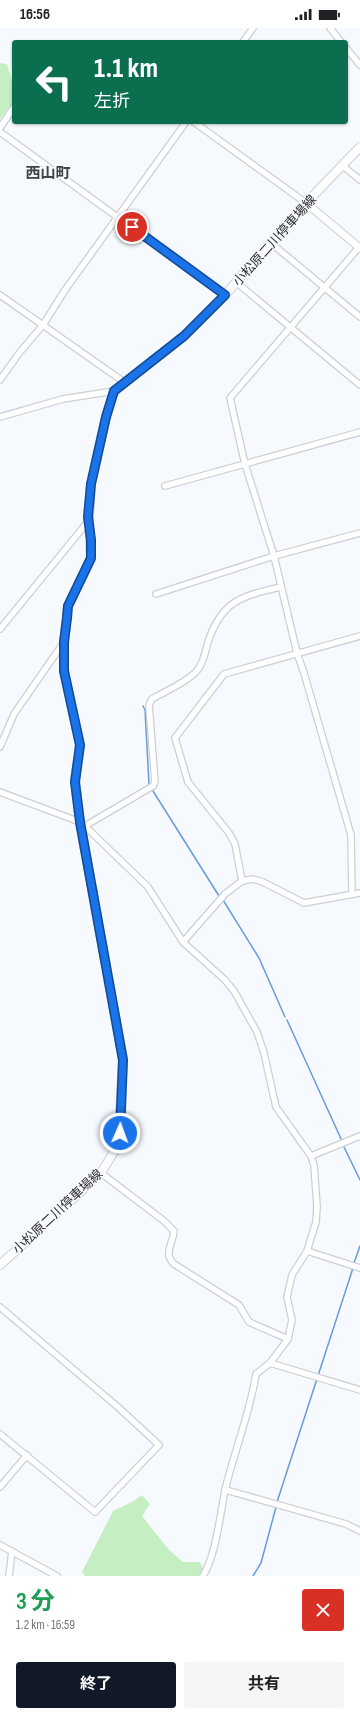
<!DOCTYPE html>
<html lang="ja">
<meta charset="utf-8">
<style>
body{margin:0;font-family:"Sofia Sans Condensed","Noto Sans JP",sans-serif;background:#f6f6f6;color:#202124;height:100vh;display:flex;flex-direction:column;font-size:15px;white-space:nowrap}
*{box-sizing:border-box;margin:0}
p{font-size:13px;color:#757577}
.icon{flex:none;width:22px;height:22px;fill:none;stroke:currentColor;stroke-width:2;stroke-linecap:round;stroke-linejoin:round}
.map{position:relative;height:1548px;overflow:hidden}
.side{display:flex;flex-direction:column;background:#fff;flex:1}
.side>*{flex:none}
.hud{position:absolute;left:12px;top:12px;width:336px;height:84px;border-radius:4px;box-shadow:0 1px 3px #0004;background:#0b6e4f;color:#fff;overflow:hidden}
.pin{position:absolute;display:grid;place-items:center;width:34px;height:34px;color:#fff;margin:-17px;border:2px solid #fff;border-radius:50%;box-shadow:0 1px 4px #0007}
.me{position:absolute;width:44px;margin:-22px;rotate:2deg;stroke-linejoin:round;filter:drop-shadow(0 0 3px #0008)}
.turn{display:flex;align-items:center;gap:14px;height:84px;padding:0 16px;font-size:18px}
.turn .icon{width:52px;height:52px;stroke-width:2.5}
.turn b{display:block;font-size:28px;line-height:34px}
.round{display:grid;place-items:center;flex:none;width:42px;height:42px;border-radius:4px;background:#f6f6f6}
.overview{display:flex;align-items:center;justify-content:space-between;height:68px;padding:0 16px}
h1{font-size:24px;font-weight:700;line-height:30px;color:#1e9e55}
.action{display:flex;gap:8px;margin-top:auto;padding:8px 16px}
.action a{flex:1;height:46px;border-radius:4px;background:#111827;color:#fff;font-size:16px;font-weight:700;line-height:46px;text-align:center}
.action a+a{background:#f6f6f6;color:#202124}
.status{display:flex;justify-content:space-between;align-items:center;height:28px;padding:0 20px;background:#fff;direction:ltr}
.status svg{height:11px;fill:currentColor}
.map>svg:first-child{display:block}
</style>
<div class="status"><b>16:56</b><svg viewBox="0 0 49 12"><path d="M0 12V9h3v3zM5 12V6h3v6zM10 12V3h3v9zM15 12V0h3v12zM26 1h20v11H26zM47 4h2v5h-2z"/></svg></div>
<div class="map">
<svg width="360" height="1548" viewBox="0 0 360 1548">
<rect width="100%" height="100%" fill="#f6f9fd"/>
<g fill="#c6eec3">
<path d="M 0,35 L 7,36 L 14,60 L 14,73 L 0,91 Z"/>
<path d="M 142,1467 L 150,1476 L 142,1488 L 169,1522 L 183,1534 L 200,1534 L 203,1541 L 199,1548 L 85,1548 L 82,1544 L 113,1483 L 132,1474 Z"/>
</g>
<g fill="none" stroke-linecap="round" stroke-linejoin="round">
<g stroke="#689cd9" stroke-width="1.5">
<path d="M 143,678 L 145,682 L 149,756"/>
<path d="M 153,763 L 219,868"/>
<path d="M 223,872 L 259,930 L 285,989"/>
<path d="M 287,992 L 342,1113"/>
<path d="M 343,1117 L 360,1152"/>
<path d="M 354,1235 L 360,1218"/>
<path d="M 277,1474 L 353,1240"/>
<path d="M 253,1548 L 261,1535 L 276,1479"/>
</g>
<defs>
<g id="minor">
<path d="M 330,0 L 341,14"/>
<path d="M 243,14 L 253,0"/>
<path d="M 346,20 L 360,37"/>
<path d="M 194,94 L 306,175"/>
<path d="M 0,100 L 14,79"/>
<path d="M 0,104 L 225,267"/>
<path d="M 343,138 L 360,152"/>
<path d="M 271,215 L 360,289"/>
<path d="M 236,254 L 360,357"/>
<path d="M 0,267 L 124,354"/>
<path d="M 0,352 L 20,324 L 43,297 L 65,262 L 186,94"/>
<path d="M 0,389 L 63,371 L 114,363"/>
<path d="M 165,458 L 360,404"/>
<path d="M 156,566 L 274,528 L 360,505"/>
<path d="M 0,601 L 86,496 L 88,491"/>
<path d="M 0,719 L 14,686 L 64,614"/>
<path d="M 0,764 L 80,794 L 85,798 L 148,859 L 183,914 L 225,952 L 234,963 L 257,1004 L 264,1025 L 276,1079 L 311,1128 L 314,1137 L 317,1178 L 316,1194 L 307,1223 L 292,1247 L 287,1269 L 292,1292 L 288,1311 L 270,1335 L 256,1346 C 250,1385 234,1424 225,1462 C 220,1487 216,1527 203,1548"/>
<path d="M 85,798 L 153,758 L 155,754 L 149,677 L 152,671 C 166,663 183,656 195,645 C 203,637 205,625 208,614 C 222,572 242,568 281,559"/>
<path d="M 242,853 L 235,816 L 229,805 L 188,754 L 175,710 L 224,646 L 360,608"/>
<path d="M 352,866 L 351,807 L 304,645 L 297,625 L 274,528 L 245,436 L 230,370 L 360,218"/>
<path d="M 183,914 L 225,866 L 242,853 L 253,851 L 263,854 L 304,875 L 360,865"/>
<path d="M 311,1128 L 360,1108"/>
<path d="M 101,1145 L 164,1193 L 174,1203 C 173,1215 163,1226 174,1236 L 239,1277 L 249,1294 L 288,1311"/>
<path d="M 307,1223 L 360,1240"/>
<path d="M 0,1279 L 119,1380 L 159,1417 L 95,1484 L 0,1406"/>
<path d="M 270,1335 L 360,1362"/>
<path d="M 0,1459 L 27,1427"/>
<path d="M 226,1462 L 346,1496 L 360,1503"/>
<path d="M 0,1517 L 57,1548"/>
<path d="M 9,1548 L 12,1523"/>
</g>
<path id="tertiary" d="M 306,175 L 360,220"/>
<path id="secondary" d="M 0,1237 L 101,1145 L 115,1122 L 119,1105 L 123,1032 L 80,794 L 75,753 L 80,717 L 64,643 L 64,614 L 68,578 L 91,531 L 89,489 L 91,456 L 106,389 L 114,363 L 184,308 L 225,267 L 306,175 L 360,119"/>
</defs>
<use href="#minor" stroke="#cccfd3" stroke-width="8"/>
<use href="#tertiary" stroke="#cccfd3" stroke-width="9"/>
<use href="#secondary" stroke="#cccfd3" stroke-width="10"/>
<use href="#minor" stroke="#fff" stroke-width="5.5"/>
<use href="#tertiary" stroke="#fff" stroke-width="7"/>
<use href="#secondary" stroke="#fff" stroke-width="8"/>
</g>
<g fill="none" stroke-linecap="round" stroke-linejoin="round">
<defs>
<path id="route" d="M 120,1105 L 123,1032 L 80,794 L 75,754 L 80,717 L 64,643 L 64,614 L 67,590 L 68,578 L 91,530 L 91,512 L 88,489 L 91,456 L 106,389 L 114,363 L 184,308 L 225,267 L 132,199"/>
</defs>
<use href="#route" stroke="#114b97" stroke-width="10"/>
<use href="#route" stroke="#1a73e8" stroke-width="7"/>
</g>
<g text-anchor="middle" stroke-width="3.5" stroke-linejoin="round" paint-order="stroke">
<g font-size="13" fill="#2c2d2e" stroke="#f6f9fd">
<text transform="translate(274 212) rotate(-48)" y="5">小松原二川停車場線</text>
<text transform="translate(57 1183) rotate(-43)" y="5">小松原二川停車場線</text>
</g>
<g font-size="15" font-weight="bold" fill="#414447" stroke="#f6f9fd">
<text x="48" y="150">西山町</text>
</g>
</g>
</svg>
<div class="pin" style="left:132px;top:199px;background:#d93025"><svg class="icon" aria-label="arrive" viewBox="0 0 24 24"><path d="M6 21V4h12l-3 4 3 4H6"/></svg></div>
<svg class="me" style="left:120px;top:1105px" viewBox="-20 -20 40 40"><circle r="17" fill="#1a73e8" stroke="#fff" stroke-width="3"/><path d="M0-11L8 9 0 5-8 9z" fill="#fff"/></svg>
<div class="hud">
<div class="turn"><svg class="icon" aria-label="left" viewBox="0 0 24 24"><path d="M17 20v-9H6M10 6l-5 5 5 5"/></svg><div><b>1.1 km</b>左折</div></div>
</div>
</div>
<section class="side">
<div class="overview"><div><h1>3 分</h1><p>1.2 km · 16:59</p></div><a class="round" style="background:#d93025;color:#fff"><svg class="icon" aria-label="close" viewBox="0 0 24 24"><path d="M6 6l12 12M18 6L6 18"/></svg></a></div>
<div class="action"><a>終了</a><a>共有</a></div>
</section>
